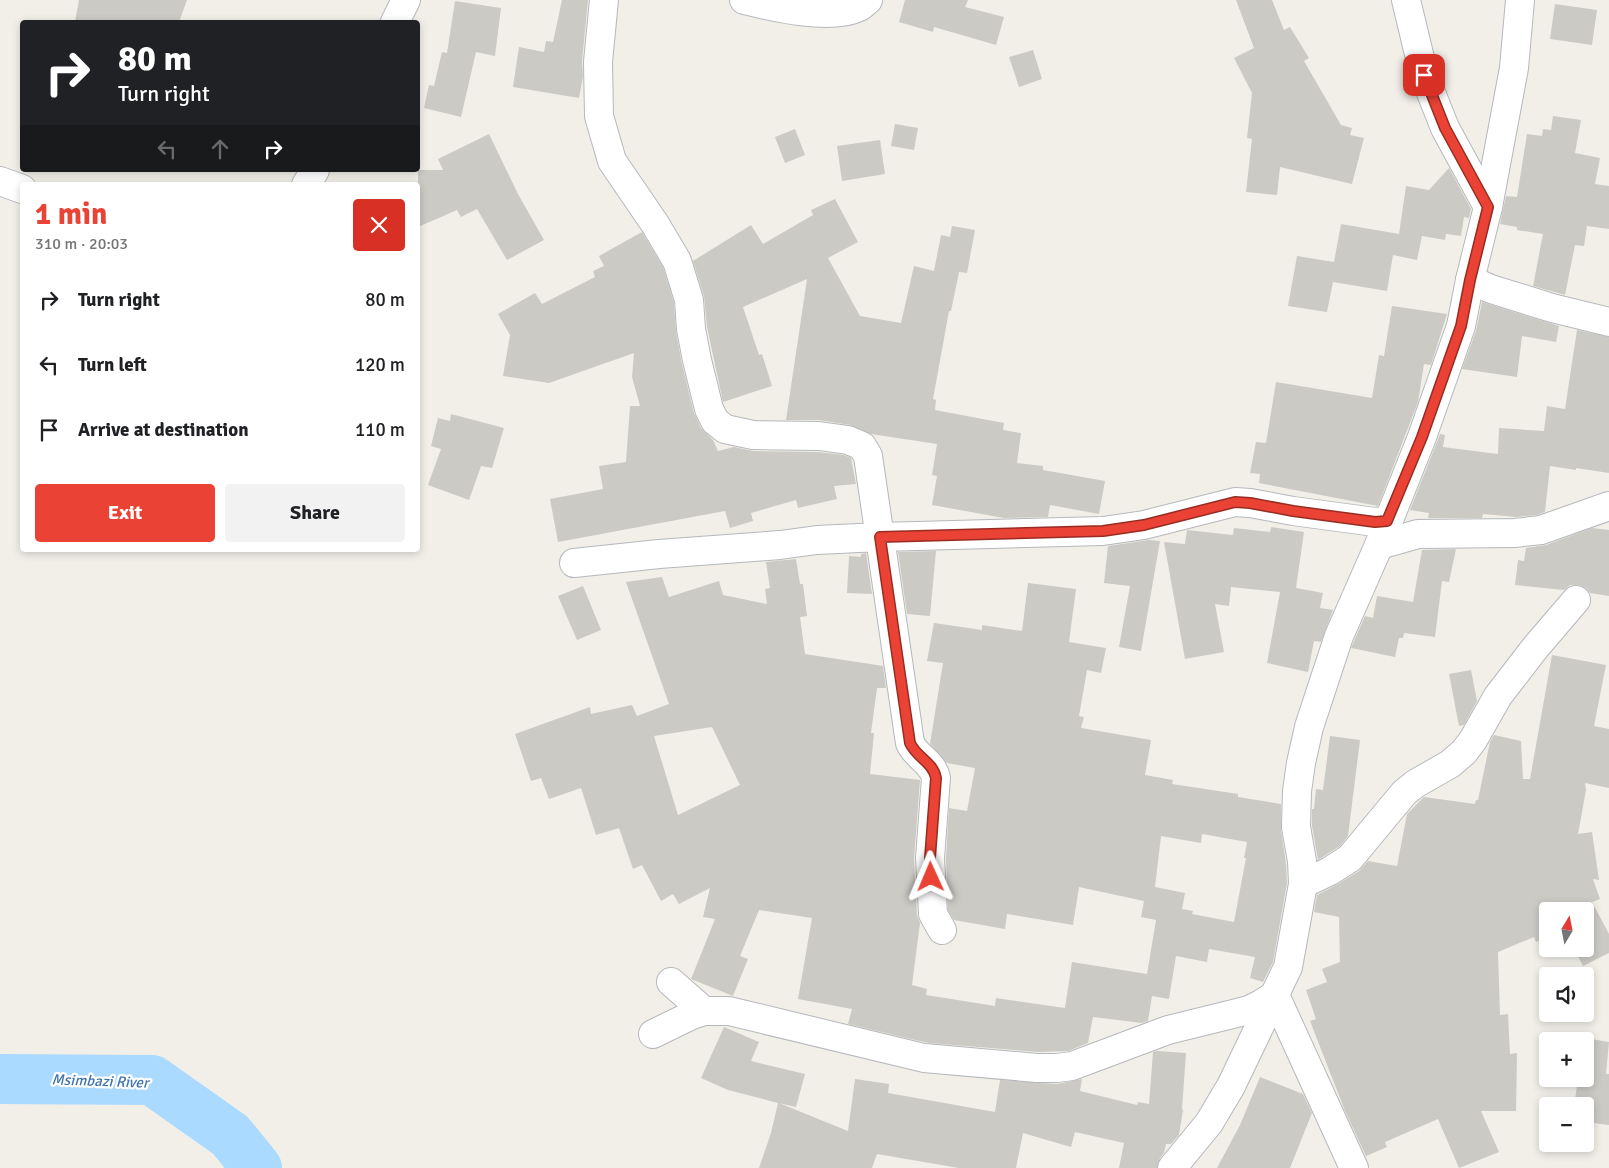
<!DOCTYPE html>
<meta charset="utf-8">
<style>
body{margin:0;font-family:Signika,sans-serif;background:#f2f2f2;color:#202124;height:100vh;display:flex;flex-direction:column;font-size:19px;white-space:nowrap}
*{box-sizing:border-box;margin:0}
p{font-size:16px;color:#757577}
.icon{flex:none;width:28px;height:28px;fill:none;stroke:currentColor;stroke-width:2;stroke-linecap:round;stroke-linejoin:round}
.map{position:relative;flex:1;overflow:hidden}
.sheet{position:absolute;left:20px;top:182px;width:400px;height:370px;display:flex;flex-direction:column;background:#fff;border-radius:5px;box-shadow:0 2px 8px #0003}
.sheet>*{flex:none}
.top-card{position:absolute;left:20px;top:20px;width:400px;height:152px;border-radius:5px;box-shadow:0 2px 8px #0003;background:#202124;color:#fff;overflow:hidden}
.needle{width:32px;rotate:10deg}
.tools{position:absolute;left:1539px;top:902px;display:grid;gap:10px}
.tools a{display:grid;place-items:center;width:55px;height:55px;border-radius:5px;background:#fff;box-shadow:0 2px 8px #0003;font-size:25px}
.pin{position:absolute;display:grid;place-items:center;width:42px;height:42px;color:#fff;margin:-21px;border-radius:10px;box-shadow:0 2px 8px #0006}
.me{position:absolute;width:55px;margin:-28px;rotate:359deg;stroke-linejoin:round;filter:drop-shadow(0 0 4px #0008)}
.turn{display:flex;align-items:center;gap:18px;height:105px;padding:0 15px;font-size:22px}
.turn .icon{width:65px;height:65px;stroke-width:2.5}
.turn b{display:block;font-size:35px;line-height:42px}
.lanes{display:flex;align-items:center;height:48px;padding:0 15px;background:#0003;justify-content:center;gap:25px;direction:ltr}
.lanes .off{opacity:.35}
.round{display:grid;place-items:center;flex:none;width:52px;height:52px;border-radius:5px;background:#f2f2f2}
.overview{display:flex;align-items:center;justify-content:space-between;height:85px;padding:0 15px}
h1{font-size:30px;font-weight:800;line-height:38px;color:#ea4335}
.primary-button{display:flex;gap:10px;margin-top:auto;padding:10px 15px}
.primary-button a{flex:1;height:58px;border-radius:5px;background:#ea4335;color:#fff;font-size:20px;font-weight:800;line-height:58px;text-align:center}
.primary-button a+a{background:#f2f2f2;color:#202124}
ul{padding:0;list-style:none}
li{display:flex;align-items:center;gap:15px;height:65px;padding:0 15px}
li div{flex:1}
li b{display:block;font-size:19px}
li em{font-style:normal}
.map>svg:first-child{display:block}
</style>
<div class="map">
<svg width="1609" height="1168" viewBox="0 0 1609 1168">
<rect width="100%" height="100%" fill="#f1efe8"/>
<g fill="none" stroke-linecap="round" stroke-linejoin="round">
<path stroke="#aadaff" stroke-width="50" d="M 0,1079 L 152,1080 L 230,1135 L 257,1168"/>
</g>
<g fill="#cccac5" fill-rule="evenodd">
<path d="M 79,0 L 187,0 L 179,22 L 75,22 Z"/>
<path d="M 562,0 L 588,0 L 582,61 L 583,77 L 579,98 L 513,87 L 519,47 L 544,52 L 546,41 L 553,42 Z"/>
<path d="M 905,0 L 968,0 L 965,7 L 1004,17 L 996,45 L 934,27 L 933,32 L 899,22 Z"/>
<path d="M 1236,0 L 1272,0 L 1284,30 L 1290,27 L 1309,58 L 1304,61 L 1341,125 L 1352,128 L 1350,135 L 1364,138 L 1352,184 L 1280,167 L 1277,195 L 1246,192 L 1252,139 L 1247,138 L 1252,93 L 1234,58 L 1254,48 Z"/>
<path d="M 455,1 L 501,8 L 495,56 L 476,52 L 461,117 L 424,108 L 429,85 L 434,86 L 442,52 L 447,53 Z"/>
<path d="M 1555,4 L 1597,10 L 1592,45 L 1550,39 Z"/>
<path d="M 1033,50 L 1042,79 L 1019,87 L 1009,57 Z"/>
<path d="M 1553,116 L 1581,120 L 1575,153 L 1600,158 L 1595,184 L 1609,186 L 1609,229 L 1587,226 L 1584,246 L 1575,245 L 1565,295 L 1533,286 L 1543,234 L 1517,230 L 1517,227 L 1500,224 L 1506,196 L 1517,197 L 1527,134 L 1542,136 L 1543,129 L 1551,130 Z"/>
<path d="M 895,124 L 918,128 L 914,150 L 891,146 Z"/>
<path d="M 795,129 L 805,155 L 785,163 L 775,137 Z"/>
<path d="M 489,134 L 518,194 L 544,240 L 507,260 L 477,209 L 461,217 L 457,210 L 418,227 L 418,170 L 443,170 L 438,159 Z"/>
<path d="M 880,140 L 885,174 L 842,181 L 837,146 Z"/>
<path d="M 1449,168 L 1471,209 L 1469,218 L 1464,217 L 1461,236 L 1446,234 L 1445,240 L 1422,236 L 1417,260 L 1393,255 L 1387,291 L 1333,282 L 1327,312 L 1288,306 L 1297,256 L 1334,262 L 1341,224 L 1399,234 L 1406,186 L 1429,190 Z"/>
<path d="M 835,199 L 858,242 L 828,258 L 860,316 L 901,323 L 914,266 L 934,271 L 941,235 L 950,237 L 952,226 L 975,230 L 967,273 L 959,272 L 951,311 L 949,311 L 933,399 L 936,400 L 935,410 L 1004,423 L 1003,430 L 1021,433 L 1017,463 L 1043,466 L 1043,470 L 1105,481 L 1099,514 L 1050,505 L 1048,517 L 1004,518 L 932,505 L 937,476 L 932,475 L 937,444 L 871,434 L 850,425 L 819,420 L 786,420 L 807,279 L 743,307 L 759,355 L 762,354 L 772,386 L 723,402 L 707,327 L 704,296 L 693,261 L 751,225 L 763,244 L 813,215 L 811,210 Z"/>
<path d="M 642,232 L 663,267 L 674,303 L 676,332 L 682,364 L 694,413 L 701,428 L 713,440 L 718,451 L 734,447 L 753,451 L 818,452 L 844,455 L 851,458 L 856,484 L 834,486 L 837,499 L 798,508 L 796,500 L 751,513 L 753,521 L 730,528 L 725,511 L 558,542 L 550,499 L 603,489 L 599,466 L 626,462 L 630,406 L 640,406 L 632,377 L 634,353 L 549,383 L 503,376 L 510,335 L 498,314 L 535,293 L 542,304 L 595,277 L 593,271 L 604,266 L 599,256 Z"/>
<path d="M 1482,302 L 1559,326 L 1556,342 L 1522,336 L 1517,377 L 1462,369 L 1476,331 Z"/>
<path d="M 1392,306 L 1447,314 L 1431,365 L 1424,364 L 1418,402 L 1378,506 L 1259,483 L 1260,474 L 1250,473 L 1256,442 L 1266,443 L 1276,382 L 1372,398 L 1379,355 L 1384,356 Z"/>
<path d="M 1577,330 L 1609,337 L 1609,473 L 1576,468 L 1576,470 L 1550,466 L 1545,512 L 1537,515 L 1516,517 L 1483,514 L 1482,518 L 1428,518 L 1429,513 L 1410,510 L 1440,434 L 1445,435 L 1443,447 L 1498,454 L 1499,428 L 1544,431 L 1547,406 L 1565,409 Z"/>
<path d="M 451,414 L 504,428 L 492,468 L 481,466 L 469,500 L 428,485 L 441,449 L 431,446 L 438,418 L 450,421 Z"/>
<path d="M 1271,527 L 1304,532 L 1296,588 L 1323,593 L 1320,608 L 1333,610 L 1321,642 L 1314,641 L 1308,672 L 1267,663 L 1280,592 L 1231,587 L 1229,606 L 1215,604 L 1224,652 L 1185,659 L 1164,542 L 1185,544 L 1187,530 L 1233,535 L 1234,528 L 1270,532 Z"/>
<path d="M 1592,528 L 1609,530 L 1609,596 L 1590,593 L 1586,588 L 1578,585 L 1570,585 L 1564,590 L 1515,585 L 1518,560 L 1524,561 L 1526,548 L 1546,545 Z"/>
<path d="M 1149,540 L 1160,541 L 1141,651 L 1119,647 L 1130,586 L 1104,583 L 1108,546 Z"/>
<path d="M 1456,549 L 1449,582 L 1442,581 L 1435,637 L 1404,633 L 1403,638 L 1399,638 L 1395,657 L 1351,648 L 1365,616 L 1373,618 L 1377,596 L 1413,602 L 1422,550 Z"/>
<path d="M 936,551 L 930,616 L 907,614 L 898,552 Z"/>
<path d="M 866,553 L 872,594 L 847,593 L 849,556 L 861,557 L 861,554 Z"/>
<path d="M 796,559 L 800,584 L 803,584 L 807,616 L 800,617 L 805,654 L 883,666 L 886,688 L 877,688 L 871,733 L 874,733 L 870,774 L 920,780 L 914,859 L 917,915 L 920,923 L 912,985 L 927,989 L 926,995 L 995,1006 L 996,998 L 1065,1008 L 1072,962 L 1147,974 L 1156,920 L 1141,917 L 1144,901 L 1079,887 L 1073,925 L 1007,914 L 1005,929 L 954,920 L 948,910 L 946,858 L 949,808 L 967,811 L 975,768 L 947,763 L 930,744 L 943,663 L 927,661 L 934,623 L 982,630 L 982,625 L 1022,631 L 1028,583 L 1076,589 L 1069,642 L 1106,648 L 1101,673 L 1087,670 L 1079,716 L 1084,717 L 1081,728 L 1151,740 L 1145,775 L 1173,780 L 1172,784 L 1238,794 L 1238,797 L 1281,804 L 1281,830 L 1286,863 L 1287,883 L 1273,962 L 1263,982 L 1250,978 L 1255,957 L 1209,949 L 1207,962 L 1176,956 L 1169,999 L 1152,996 L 1148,1021 L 1142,1023 L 1093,1017 L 1088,1043 L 1068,1051 L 1038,1052 L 929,1043 L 911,1039 L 848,1024 L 852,1009 L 798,999 L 812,918 L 759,910 L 740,956 L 748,959 L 733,996 L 691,979 L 715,919 L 703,917 L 710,888 L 679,904 L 673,894 L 661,901 L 642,865 L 633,869 L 619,828 L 596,835 L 581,788 L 549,799 L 541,778 L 531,781 L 515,734 L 590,707 L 591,714 L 632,705 L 637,716 L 669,704 L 626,582 L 662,577 L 669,597 L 719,581 L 723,595 L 767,604 L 765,589 L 770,588 L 766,562 ZM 712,727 L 740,785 L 678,815 L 654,736 ZM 1202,834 L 1247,842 L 1244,858 L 1246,858 L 1234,922 L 1192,914 L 1193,911 L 1182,909 L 1185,893 L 1155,887 L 1161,836 L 1201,843 Z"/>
<path d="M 583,586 L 601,630 L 577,640 L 558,596 Z"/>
<path d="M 1552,655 L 1606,665 L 1594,726 L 1609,729 L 1609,788 L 1585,783 L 1586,790 L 1578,834 L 1592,832 L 1599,880 L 1593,879 L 1600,899 L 1592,902 L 1609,934 L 1609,953 L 1583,966 L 1574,949 L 1585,949 L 1585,911 L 1548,911 L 1548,937 L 1536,942 L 1534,937 L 1498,952 L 1500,1015 L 1508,1014 L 1510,1054 L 1517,1053 L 1516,1111 L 1481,1111 L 1499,1152 L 1459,1168 L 1438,1119 L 1385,1142 L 1387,1147 L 1366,1156 L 1345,1111 L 1310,1021 L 1316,1019 L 1306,990 L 1327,982 L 1322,969 L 1340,962 L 1339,917 L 1314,912 L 1317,895 L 1338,884 L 1359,871 L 1368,861 L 1397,866 L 1407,814 L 1424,797 L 1475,804 L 1476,800 L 1478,800 L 1490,742 L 1494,735 L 1521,741 L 1523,779 L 1530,779 Z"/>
<path d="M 1471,670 L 1477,701 L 1464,725 L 1459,726 L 1449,674 Z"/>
<path d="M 1330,736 L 1360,740 L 1348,836 L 1340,846 L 1318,860 L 1312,826 L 1312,809 L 1314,809 L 1316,789 L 1323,790 Z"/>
<path d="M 724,1027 L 759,1042 L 751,1061 L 805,1074 L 796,1107 L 779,1103 L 848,1131 L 855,1079 L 889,1084 L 888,1093 L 995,1112 L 1000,1080 L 1057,1084 L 1082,1079 L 1080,1091 L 1137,1105 L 1138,1102 L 1149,1104 L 1153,1052 L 1157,1051 L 1186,1053 L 1182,1109 L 1183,1110 L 1179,1135 L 1171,1144 L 1166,1144 L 1164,1153 L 1160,1158 L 1157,1168 L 1119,1168 L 1124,1143 L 1075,1132 L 1071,1147 L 1023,1133 L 1016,1168 L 959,1168 L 877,1154 L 872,1168 L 759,1168 L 771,1133 L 778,1103 L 728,1090 L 701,1078 Z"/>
<path d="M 1585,1038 L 1609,1042 L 1606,1074 L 1609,1074 L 1609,1125 L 1585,1122 L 1585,1106 L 1574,1106 L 1578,1079 L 1585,1079 Z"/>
<path d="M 1260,1077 L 1303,1094 L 1312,1113 L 1290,1168 L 1217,1168 L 1240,1125 Z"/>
</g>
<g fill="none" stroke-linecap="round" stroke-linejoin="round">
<defs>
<g id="street">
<path d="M 604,0 L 598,62 L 599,116 L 612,161 L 655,224 L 677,261 L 689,300 L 691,329 L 697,360 L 709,409 L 715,421 L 725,429 L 753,435 L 819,436 L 848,440 L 862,446 L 868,456 L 910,743 C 916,757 933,762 936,778 L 930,858 L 933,914 L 942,930"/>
<path d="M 744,0 C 773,7 831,21 859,7 C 862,6 865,2 868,0"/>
<path d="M 1406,0 L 1424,75 L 1445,128 L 1488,207"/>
<path d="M 395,22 L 406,0"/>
<path d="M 0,181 L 22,189"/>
<path d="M 306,185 L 315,170"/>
<path d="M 1470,280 L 1491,289 L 1552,308 L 1609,322"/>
<path d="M 1379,545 L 1418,534 L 1515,533 L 1541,530 L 1609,506"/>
<path d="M 574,563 L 659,554 L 780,545 L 817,540 L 880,537 L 1103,531 L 1144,525 L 1235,502 L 1250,503 L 1293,511 L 1375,522 L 1387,521"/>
<path d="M 1303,884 L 1330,871 L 1350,858 L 1404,793 L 1415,784 L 1450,764 L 1464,752 L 1473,740 L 1498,696 L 1535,648 L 1576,600"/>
<path d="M 671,982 L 704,1011 L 729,1011 L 924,1058 L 1037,1068 L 1057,1068 L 1072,1066 L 1168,1030 L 1249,1010 L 1261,1004 L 1275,995"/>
<path d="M 1275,995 L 1354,1168"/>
<path d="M 653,1034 L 692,1015 L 704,1011"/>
<path d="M 1172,1168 L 1209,1123 L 1231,1086 L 1288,967 L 1303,884 L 1302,861 L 1296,827 L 1297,791 L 1301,763 L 1309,727 L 1339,636 L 1379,545 L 1422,437 L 1461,326 L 1470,280 L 1488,207 L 1514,68 L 1520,0"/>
</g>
</defs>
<use href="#street" stroke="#b5b8bc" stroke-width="30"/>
<use href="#street" stroke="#fff" stroke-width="28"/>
</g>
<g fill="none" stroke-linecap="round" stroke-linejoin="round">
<defs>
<path id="route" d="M 931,877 L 930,858 L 936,778 C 933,762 916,757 910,743 L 880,537 L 1103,531 L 1144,525 L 1235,502 L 1250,503 L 1293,511 L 1375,522 L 1387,521 L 1422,437 L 1461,326 L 1470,280 L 1488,207 L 1445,128 L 1424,75"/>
</defs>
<use href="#route" stroke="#982c22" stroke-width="12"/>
<use href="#route" stroke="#ea4335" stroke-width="9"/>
</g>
<g text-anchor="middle" stroke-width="4.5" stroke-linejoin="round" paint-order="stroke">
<g font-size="15" font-style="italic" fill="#4174aa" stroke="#fff">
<text transform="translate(100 1081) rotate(2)" y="5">Msimbazi River</text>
</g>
</g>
</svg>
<div class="tools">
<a><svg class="needle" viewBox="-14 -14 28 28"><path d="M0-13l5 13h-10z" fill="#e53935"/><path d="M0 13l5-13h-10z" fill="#757577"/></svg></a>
<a><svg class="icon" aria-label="sound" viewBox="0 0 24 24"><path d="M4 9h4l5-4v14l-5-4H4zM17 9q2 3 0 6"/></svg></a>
<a>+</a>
<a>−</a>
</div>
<div class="pin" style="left:1424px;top:75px;background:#d93025"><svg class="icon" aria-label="arrive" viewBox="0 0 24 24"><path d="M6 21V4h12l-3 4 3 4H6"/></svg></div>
<svg class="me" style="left:931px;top:877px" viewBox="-20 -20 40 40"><path d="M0-17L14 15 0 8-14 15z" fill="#ea4335" stroke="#fff" stroke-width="4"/></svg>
<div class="top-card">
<div class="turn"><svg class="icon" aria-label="right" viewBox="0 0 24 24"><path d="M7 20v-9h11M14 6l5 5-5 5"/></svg><div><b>80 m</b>Turn right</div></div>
<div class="lanes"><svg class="icon off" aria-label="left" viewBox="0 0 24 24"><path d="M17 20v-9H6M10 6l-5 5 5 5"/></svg><svg class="icon off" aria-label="ahead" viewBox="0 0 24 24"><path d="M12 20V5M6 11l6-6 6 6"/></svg><svg class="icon" aria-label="right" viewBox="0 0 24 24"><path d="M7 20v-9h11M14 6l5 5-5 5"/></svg></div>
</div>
<section class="sheet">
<div class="overview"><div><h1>1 min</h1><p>310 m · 20:03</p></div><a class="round" style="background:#d93025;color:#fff"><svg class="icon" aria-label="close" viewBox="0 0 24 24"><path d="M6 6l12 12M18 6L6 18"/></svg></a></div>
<ul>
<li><svg class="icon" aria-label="right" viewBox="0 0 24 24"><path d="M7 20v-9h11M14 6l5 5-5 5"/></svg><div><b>Turn right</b></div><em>80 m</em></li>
<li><svg class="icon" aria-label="left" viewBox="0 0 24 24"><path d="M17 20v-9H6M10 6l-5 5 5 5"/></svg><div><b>Turn left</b></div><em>120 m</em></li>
<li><svg class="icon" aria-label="arrive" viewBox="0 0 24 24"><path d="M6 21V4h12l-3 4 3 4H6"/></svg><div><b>Arrive at destination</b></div><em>110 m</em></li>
</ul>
<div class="primary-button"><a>Exit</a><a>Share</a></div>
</section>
</div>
